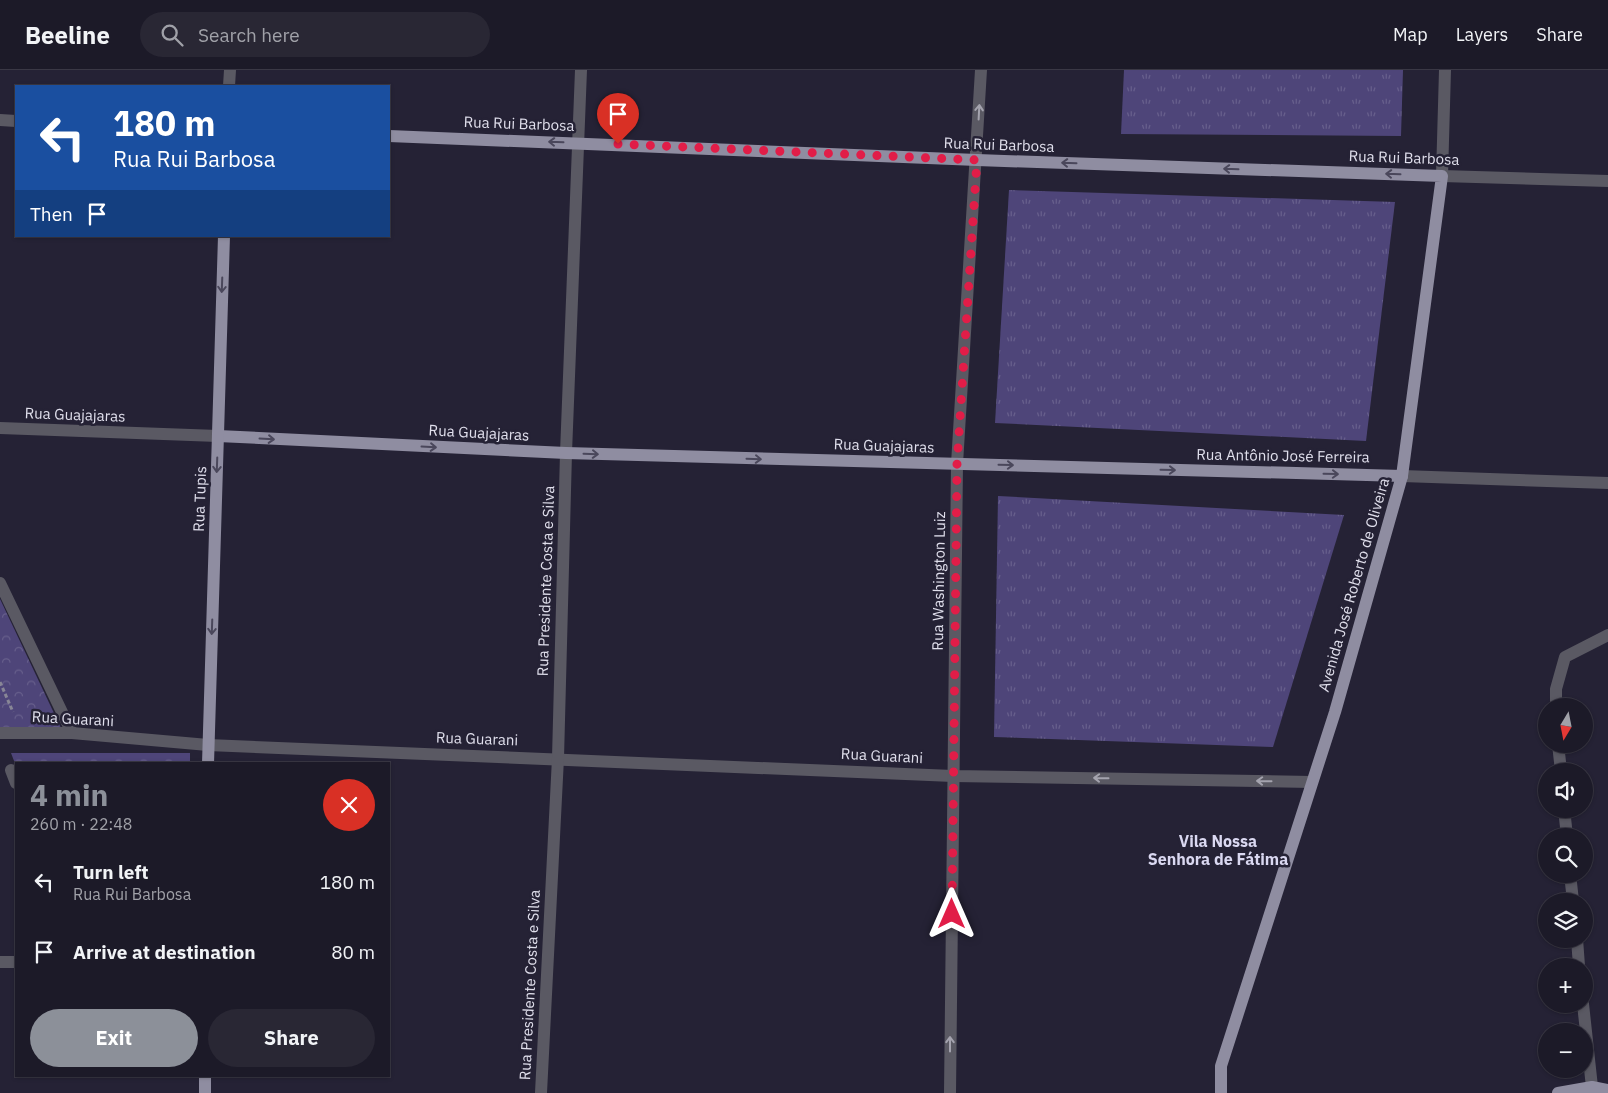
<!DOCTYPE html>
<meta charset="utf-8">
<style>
body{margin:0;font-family:"IBM Plex Sans",sans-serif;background:#292734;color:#f1f3f6;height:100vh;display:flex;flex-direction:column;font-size:19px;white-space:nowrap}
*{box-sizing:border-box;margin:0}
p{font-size:16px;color:#a0a1a8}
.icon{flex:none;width:28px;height:28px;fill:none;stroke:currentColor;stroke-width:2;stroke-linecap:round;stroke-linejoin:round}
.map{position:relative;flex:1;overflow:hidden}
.details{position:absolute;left:15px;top:692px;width:375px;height:315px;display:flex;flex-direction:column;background:#1c1a28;border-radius:0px;box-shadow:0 1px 4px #0004,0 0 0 1px #3a3845}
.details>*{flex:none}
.guide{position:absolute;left:15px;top:15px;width:375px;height:152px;border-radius:0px;box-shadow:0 1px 4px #0004,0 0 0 1px #3a3845;background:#1a4fa0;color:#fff;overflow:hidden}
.needle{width:32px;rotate:190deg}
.fabs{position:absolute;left:1538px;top:628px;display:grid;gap:10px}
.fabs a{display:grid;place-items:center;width:55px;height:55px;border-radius:50%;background:#1c1a28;box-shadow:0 1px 4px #0004,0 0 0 1px #3a3845;font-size:25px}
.pin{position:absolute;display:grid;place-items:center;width:42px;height:42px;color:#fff;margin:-51px -21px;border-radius:50% 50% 50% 0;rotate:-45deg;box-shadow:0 0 5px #0007}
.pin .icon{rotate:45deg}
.me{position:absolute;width:55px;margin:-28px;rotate:0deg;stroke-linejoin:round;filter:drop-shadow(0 0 4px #0008)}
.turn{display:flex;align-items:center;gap:18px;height:105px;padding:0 15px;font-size:22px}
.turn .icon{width:65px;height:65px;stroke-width:2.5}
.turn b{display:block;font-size:35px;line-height:42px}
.then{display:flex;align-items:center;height:48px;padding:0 15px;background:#0003;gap:10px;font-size:19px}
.round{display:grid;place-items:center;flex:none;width:52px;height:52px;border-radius:26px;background:#292734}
.head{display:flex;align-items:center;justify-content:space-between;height:85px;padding:0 15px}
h1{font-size:30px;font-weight:800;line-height:38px;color:#8c9099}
.action{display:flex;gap:10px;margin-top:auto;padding:10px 15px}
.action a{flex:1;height:58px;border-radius:30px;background:#8c9099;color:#fff;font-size:20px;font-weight:800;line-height:58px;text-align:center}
.action a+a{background:#292734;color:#f1f3f6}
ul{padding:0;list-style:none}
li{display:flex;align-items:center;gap:15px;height:70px;padding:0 15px}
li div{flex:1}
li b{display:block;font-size:19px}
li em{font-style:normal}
header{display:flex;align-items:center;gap:30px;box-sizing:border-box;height:70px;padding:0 25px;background:#1c1a28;border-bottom:1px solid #3a3845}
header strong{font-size:24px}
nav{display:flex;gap:28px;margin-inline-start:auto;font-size:18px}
.search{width:350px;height:45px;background:#292734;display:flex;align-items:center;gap:12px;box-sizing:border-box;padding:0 18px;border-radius:28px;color:#a0a1a8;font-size:19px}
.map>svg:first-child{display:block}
</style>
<header>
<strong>Beeline</strong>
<div class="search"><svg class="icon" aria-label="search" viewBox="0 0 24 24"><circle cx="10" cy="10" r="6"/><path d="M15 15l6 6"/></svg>Search here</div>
<nav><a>Map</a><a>Layers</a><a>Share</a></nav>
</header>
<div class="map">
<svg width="1608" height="1023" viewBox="0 0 1608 1023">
<defs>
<pattern id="grass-tufts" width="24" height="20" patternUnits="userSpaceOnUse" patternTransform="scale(1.25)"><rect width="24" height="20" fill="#4e4579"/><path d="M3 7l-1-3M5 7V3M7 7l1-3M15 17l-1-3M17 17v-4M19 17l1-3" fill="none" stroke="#675f8c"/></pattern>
<pattern id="park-crowns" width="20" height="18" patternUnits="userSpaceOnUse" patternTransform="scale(1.25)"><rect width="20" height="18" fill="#4e4579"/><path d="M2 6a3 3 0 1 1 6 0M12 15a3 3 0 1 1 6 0" fill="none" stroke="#675f8c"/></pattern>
</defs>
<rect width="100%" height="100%" fill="#252235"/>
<g fill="url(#grass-tufts)">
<path d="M 1124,0 L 1403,0 L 1401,66 L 1121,64 Z"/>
<path d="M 1009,120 L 1395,132 L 1366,371 L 995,353 Z"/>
<path d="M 998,426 L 1344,445 L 1273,677 L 994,667 Z"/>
</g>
<g fill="url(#park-crowns)">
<path d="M 0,529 L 61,658 L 0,657 Z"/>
<path d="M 11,683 L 190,683 L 190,694 L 16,694 L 16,696 Z"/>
</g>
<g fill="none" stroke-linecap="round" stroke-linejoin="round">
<path stroke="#888696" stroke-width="3" stroke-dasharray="4 2.5" stroke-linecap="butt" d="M 0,612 L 13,642"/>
<g stroke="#5a5963" stroke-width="12">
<path d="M 1445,0 L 1442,106 L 1608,111"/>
<path d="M 229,16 L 230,0"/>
<path d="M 0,50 L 16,51"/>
<path d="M 0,358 L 218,366"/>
<path d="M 1402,406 L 1608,413"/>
<path d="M 0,513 L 72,663"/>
<path d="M 1556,636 L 1556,619 L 1565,587 L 1608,565"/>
<path d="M 0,663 L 72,663 L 208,675 L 953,706 L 1312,712"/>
<path d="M 1558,674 L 1561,701"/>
<path d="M 11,700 L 16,713"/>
<path d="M 1564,739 L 1567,766"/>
<path d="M 1570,804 L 1573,831"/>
<path d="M 1577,869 L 1579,896"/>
<path d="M 0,892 L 16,892"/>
<path d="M 1583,934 L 1592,1017"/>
<path d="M 541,1023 L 558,688 L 566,383 L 581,0"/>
<path d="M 950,1023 L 957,394 L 981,0"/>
</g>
<g stroke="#8f8da1" stroke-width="12">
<path d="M 389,66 L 977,90 L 1442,106 L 1402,406 L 1335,642 L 1221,996 L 1221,1023"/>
<path d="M 218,366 L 566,383 L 1402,406"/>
<path d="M 208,694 L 224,166"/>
<path d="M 205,1023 L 205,1006"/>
<path d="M 1558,1023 L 1592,1017 L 1608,1020"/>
</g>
</g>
<defs><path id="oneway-shaft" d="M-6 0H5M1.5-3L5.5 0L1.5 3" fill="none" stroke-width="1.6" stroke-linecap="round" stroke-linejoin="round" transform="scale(1.25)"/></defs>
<g stroke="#a4a3ae">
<use href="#oneway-shaft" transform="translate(979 42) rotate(-87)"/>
<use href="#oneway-shaft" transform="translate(1101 708) rotate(-179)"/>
<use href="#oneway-shaft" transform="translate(1264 711) rotate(-179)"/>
<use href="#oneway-shaft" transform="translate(950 974) rotate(-90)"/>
</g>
<g stroke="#4a475b">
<use href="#oneway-shaft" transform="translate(556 72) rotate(-178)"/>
<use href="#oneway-shaft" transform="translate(1069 93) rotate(-178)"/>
<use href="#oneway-shaft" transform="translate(1231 99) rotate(-178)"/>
<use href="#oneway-shaft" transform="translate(1393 104) rotate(-178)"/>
<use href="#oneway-shaft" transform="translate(222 215) rotate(92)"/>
<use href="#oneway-shaft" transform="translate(267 369) rotate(3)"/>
<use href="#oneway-shaft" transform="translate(429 377) rotate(3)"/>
<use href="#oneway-shaft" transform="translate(591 384) rotate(2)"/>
<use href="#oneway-shaft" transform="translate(754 389) rotate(2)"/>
<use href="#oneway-shaft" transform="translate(217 395) rotate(92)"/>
<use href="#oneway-shaft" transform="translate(1006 395) rotate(1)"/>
<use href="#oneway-shaft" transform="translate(1168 400) rotate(1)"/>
<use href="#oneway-shaft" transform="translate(1331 404) rotate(1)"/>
<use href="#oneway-shaft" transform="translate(212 557) rotate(92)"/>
</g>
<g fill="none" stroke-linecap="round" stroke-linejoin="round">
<path stroke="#e11d48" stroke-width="9" stroke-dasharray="0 16.2" d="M 618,74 L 977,90 L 957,394 L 952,844"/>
</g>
<g text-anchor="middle" stroke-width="5" stroke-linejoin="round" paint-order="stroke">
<g font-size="15" fill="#e0dfec" stroke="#252235">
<text transform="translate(519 54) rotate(2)" y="5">Rua Rui Barbosa</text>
<text transform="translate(999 75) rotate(2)" y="5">Rua Rui Barbosa</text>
<text transform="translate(1404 88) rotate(2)" y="5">Rua Rui Barbosa</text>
<text transform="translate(75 345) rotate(2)" y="5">Rua Guajajaras</text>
<text transform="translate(479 363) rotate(3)" y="5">Rua Guajajaras</text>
<text transform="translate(884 376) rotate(2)" y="5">Rua Guajajaras</text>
<text transform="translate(1283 386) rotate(1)" y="5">Rua Antônio José Ferreira</text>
<text transform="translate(200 429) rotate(-88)" y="5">Rua Tupis</text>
<text transform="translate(546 511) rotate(-88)" y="5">Rua Presidente Costa e Silva</text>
<text transform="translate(939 511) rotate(-89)" y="5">Rua Washington Luiz</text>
<text transform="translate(1354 515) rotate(-74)" y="5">Avenida José Roberto de Oliveira</text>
<text transform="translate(73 649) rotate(3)" y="5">Rua Guarani</text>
<text transform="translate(477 669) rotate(2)" y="5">Rua Guarani</text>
<text transform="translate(882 686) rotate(3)" y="5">Rua Guarani</text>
<text transform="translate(530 915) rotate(-87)" y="5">Rua Presidente Costa e Silva</text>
</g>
<g font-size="16" font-weight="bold" fill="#dad8f1" stroke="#252235">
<text x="1218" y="777">Vila Nossa<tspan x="1218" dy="18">Senhora de Fátima</tspan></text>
</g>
</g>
</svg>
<div class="fabs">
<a><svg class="needle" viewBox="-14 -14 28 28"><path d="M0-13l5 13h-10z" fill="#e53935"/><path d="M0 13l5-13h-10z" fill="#a0a1a8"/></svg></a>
<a><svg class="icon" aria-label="sound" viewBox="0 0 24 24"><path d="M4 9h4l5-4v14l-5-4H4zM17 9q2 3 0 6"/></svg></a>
<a><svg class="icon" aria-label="search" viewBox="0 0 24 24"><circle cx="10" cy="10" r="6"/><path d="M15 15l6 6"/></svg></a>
<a><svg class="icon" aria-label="layers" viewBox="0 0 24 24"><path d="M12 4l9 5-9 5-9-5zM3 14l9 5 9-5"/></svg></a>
<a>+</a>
<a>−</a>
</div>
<div class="pin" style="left:618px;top:74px;background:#d93025"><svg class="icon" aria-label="arrive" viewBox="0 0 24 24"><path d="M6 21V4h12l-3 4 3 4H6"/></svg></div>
<svg class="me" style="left:952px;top:844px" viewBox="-20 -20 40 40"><path d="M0-17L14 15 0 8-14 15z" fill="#e11d48" stroke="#fff" stroke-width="4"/></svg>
<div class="guide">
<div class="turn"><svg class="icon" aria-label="left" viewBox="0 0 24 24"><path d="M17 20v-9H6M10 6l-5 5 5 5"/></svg><div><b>180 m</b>Rua Rui Barbosa</div></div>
<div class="then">Then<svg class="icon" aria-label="arrive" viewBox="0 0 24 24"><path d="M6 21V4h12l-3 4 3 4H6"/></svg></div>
</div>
<section class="details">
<div class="head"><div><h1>4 min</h1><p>260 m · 22:48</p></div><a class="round" style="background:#d93025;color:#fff"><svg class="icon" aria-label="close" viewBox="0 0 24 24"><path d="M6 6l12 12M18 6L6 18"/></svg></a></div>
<ul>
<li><svg class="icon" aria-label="left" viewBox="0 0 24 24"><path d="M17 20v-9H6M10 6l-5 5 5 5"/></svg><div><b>Turn left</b><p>Rua Rui Barbosa</p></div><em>180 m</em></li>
<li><svg class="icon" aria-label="arrive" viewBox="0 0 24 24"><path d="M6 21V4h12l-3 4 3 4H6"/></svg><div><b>Arrive at destination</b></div><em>80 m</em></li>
</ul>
<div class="action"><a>Exit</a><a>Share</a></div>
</section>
</div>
